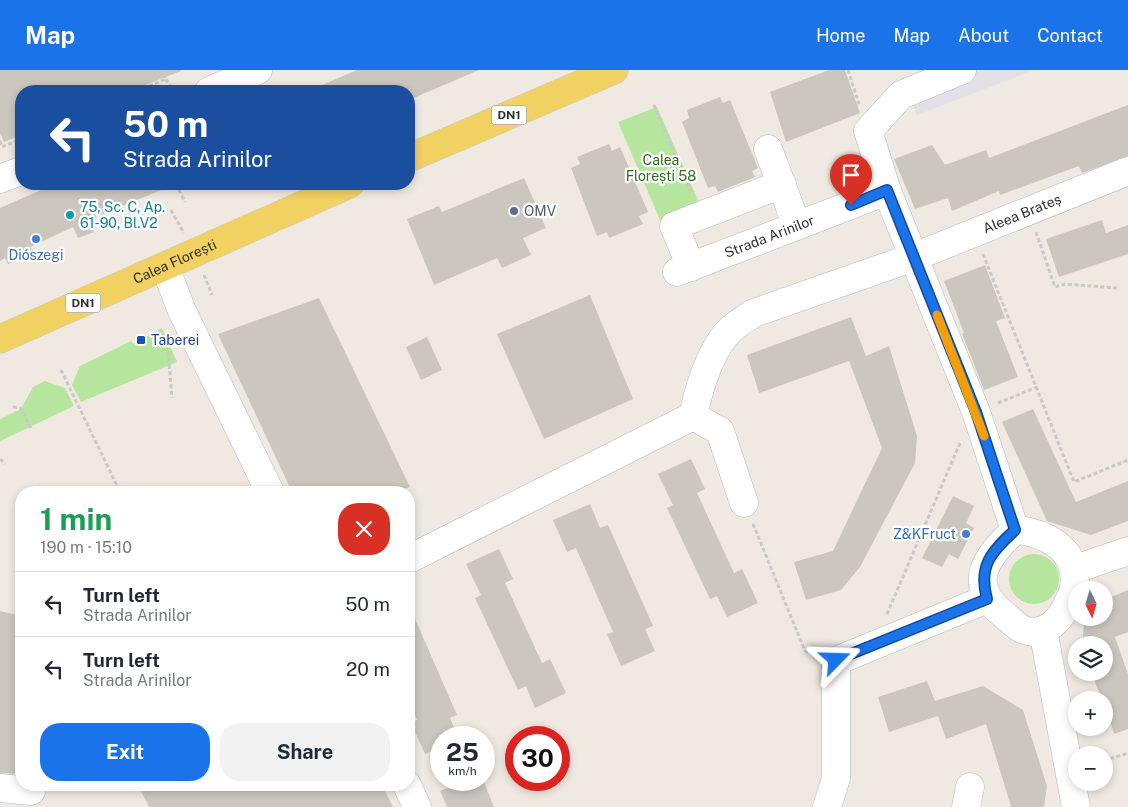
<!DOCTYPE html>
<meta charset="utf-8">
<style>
body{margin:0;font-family:"Public Sans",sans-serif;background:#f2f2f3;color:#1f2937;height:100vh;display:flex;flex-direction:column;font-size:19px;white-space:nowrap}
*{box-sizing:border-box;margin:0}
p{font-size:16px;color:#747a83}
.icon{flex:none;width:28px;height:28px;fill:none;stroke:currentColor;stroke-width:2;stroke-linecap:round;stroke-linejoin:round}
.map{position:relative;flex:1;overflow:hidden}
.drawer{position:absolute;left:15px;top:416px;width:400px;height:305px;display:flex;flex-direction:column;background:#fff;border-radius:20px;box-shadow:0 2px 8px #0003}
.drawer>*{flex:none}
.hud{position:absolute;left:15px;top:15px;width:400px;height:105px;border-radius:20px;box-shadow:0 2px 8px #0003;background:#1a4fa0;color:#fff;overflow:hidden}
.needle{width:32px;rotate:175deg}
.buttons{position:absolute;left:1068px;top:511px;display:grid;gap:10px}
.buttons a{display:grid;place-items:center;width:45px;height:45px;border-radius:50%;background:#fff;box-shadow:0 2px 8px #0003;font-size:25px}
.speed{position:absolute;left:430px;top:656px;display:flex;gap:10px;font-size:25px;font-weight:700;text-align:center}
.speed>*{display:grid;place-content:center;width:65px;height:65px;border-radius:50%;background:#fff;box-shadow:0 2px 8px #0003;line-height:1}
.speed small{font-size:12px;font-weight:400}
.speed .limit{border:8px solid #d22;background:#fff;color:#111}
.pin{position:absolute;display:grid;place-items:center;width:42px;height:42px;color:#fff;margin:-51px -21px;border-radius:50% 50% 50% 0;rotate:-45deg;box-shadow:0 0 5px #0007}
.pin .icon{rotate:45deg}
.me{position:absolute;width:55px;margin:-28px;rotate:68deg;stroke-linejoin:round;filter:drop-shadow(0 0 4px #0008)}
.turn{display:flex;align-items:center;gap:18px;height:105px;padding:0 25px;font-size:22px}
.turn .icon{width:65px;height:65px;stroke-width:2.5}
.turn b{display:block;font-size:35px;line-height:42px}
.round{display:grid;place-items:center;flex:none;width:52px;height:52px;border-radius:20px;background:#f2f2f3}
.overview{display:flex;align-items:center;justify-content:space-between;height:85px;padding:0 25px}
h1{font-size:30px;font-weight:700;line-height:38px;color:#1e9e55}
.action{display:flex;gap:10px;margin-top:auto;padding:10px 25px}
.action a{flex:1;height:58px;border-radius:20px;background:#1a73e8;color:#fff;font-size:20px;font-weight:700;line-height:58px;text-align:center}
.action a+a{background:#f2f2f3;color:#1f2937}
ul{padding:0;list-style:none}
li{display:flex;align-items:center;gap:15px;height:65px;padding:0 25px;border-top:1px solid #e0e1e3}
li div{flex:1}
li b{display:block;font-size:19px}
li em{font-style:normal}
header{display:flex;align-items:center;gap:30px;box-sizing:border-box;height:70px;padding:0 25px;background:#1a73e8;color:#fff}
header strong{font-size:24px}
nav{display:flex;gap:28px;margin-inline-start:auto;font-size:18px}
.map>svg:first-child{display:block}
</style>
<header>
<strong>Map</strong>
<nav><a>Home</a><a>Map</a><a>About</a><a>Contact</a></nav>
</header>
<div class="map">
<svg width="1128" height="737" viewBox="0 0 1128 737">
<rect width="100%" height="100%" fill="#efe9e1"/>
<path fill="#e3e1e8" d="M 975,0 L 1034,0 L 917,45 L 909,25 Z"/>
<g fill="#b6e59e">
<path d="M 657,37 L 704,144 L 664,159 L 618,52 Z"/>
<path d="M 162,258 L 177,292 L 81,332 L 72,315 L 80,296 L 131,271 L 133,274 Z"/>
<path d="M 45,311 L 65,318 L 74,336 L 0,371 L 0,349 L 21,339 L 33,317 Z"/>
<circle cx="1034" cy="509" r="25"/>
</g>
<g fill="#cbc7bf">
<path d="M 0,0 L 181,0 L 181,1 L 130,21 L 21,21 L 21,65 L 4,72 L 0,63 Z"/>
<path d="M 357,0 L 479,0 L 409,30 L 409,21 L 308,21 Z"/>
<path d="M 829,0 L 845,0 L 860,43 L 786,72 L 770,22 Z"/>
<path d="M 720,27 L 723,33 L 730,30 L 758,98 L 752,101 L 755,107 L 718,122 L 715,116 L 708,118 L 682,52 L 689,48 L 687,40 Z"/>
<path d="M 1128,35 L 1128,86 L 1082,103 L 1079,96 L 1000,125 L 999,121 L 952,141 L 948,128 L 915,139 L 894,89 L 932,75 L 945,95 L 986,80 L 989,88 Z"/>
<path d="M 609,74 L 612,81 L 620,77 L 648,142 L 639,146 L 643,154 L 609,168 L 607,162 L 597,166 L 571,98 L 580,94 L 577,87 Z"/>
<path d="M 524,108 L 546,158 L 523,168 L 531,185 L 502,198 L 497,188 L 434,215 L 407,149 L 439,136 L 442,142 Z"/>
<path d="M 55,114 L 176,114 L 93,148 L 96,155 L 91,156 L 94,162 L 78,168 L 73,157 L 28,178 L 30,184 L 8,194 L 5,188 L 0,191 L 0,138 Z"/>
<path d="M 1102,150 L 1106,163 L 1128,155 L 1128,184 L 1059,207 L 1046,169 Z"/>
<path d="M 985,195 L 1005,248 L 996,251 L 1018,307 L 984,320 L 962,264 L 964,263 L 944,211 Z"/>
<path d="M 590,225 L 633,329 L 544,369 L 497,264 Z"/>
<path d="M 319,228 L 410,417 L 396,422 L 292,422 L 218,264 Z"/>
<path d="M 851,247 L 866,286 L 889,276 L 917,366 L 915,393 L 860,497 L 841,520 L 806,530 L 794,492 L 833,481 L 882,378 L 849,291 L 759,323 L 747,285 Z"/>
<path d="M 427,267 L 442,300 L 421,310 L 406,277 Z"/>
<path d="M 1033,339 L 1076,432 L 1128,411 L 1128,451 L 1091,465 L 1047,451 L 1002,352 Z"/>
<path d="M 691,389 L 705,419 L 697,423 L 734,503 L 742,499 L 758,533 L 727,547 L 717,526 L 710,529 L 667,438 L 673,435 L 658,404 Z"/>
<path d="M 953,426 L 974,436 L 966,453 L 974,458 L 958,489 L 949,484 L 942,497 L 922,488 Z"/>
<path d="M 590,434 L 600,458 L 608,455 L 653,556 L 645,559 L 655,581 L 621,596 L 607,564 L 613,562 L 576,478 L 567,482 L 553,450 Z"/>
<path d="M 499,479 L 513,509 L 505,513 L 542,593 L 550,589 L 566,623 L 535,638 L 526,616 L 518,620 L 475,528 L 481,525 L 466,494 Z"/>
<path d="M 1128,520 L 1128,562 L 1115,567 L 1128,604 L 1128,659 L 1114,664 L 1104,630 L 1102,630 L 1091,602 L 1104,602 L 1104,575 L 1082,575 L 1084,554 L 1088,548 L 1104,548 L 1104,530 Z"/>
<path d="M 409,535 L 457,645 L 450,648 L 458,668 L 441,668 L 441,677 L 425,684 L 411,653 L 417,650 L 409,631 Z"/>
<path d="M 0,541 L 21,546 L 21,580 L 17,600 L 21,602 L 21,704 L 0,703 Z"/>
<path d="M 927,611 L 935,631 L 983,616 L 1023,640 L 1047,716 L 1044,737 L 1011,737 L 986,654 L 946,669 L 938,646 L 889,662 L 878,627 Z"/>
<path d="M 469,710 L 483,710 L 494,737 L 447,737 L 440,721 Z"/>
<path d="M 138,715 L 382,715 L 393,737 L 149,737 Z"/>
</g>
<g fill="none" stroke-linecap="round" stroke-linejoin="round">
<defs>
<g id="minor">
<path d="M 209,21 L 258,0"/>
<path d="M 768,79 L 797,156"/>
<path d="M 0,109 L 21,101"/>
<path d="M 887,121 L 868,61 L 901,25 L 962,0"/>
<path d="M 165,197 L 182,241 L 270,422"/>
<path d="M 691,197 L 674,156 L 782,114"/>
<path id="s1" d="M 677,202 L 887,121 L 976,342 L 1015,460"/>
<path d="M 693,346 L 720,361 L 744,433"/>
<path d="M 1015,460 C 1035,461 1061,471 1070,490 C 1077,504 1076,519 1068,533 C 1061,549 1045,568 1024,560 C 1016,557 1010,549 1003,544 C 965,513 987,486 1015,460 Z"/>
<path id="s2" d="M 409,489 L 693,346 C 699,318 710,279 731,259 C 737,253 747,248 754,243 L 914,187 L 1128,101"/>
<path d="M 1075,499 L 1128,481"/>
<path d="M 1043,560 L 1076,737"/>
<path d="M 407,715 L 417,737"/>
<path d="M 0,718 L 31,721"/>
<path d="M 827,737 L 836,708 L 836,591 L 987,529"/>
<path d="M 966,737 L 970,717"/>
</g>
<g id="major">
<path d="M 409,88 L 614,0"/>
<path id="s3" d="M 0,269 L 350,114"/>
</g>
</defs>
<use href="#minor" stroke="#b4b7c1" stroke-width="29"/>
<use href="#major" stroke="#c9c9c9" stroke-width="29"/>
<g stroke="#c9c9c9" stroke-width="3" stroke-dasharray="4 2.5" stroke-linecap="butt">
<path d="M 848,0 L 859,34"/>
<path d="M 166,9 L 173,21"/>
<path d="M 137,21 L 166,9 L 162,0"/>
<path d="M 654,35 L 692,124"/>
<path d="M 0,71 L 2,77 L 21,69"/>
<path d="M 176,114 L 185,132"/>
<path d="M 171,140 L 184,163"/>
<path d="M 1036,162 L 1055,217 L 1065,214 L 1117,218"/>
<path d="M 29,177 L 32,185"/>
<path d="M 983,184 L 1074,412 L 1128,390"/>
<path d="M 204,205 L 212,225"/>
<path d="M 167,269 L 172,328"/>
<path d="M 61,300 L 120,422"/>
<path d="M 998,333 L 1037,317"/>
<path d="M 13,337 L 20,338 L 31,358"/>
<path d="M 0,389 L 5,394"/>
<path d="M 753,454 L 805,581 L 814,583"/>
<path d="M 887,544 L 960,373"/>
<path d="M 1104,691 L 1128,683"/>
</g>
<use href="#minor" stroke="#fff" stroke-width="28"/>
<use href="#major" stroke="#f2d163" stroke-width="28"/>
</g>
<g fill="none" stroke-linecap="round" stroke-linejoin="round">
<defs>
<path id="route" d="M 836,590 L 987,529 C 978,496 991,482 1015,460 L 976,342 L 887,120 L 851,135"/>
</defs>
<use href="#route" stroke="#114b97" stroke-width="12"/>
<use href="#route" stroke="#1a73e8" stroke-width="9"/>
<path stroke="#f59e0b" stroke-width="9" d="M 937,245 L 984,366"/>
</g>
<circle fill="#5c6f8a" stroke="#fff" stroke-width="2" cx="514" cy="141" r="5"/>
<circle fill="#0f9aa8" stroke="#fff" stroke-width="2" cx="70" cy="145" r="5"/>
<g fill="#3f7fe0" stroke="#fff" stroke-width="2">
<circle cx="36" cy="169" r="5"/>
<circle cx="966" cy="464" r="5"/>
</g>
<rect fill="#1a4fb4" stroke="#fff" stroke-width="2" x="136" y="265" width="10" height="10" rx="2.5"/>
<g text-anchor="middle" stroke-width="4.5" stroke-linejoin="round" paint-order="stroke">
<g fill="#fff" stroke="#6d6d6d" stroke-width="1">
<rect x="491.5" y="35.5" width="35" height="19" rx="4"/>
<rect x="65.5" y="223.5" width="35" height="19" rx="4"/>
</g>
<g font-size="12" font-weight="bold" fill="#2e2e2e">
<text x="509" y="49">DN1</text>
<text x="83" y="237">DN1</text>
</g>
<g font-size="14" fill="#2c6e1b" stroke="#fff">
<text x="661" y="95">Calea<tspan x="661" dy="16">Florești 58</tspan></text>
</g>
<g font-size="14" fill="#0d838f" stroke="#fff" text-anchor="start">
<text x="80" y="142">75, Sc. C, Ap.<tspan x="80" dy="16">61-90, Bl.V2</tspan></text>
</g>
<g font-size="14" fill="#4e5e75" stroke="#fff" text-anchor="start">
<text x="524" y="146">OMV</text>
</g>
<g font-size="14" fill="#2e2e2e" stroke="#fff">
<text dy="5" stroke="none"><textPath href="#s2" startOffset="728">Aleea Brateș</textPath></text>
<text dy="5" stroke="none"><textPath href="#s1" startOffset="99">Strada Arinilor</textPath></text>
<text dy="5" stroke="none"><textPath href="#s3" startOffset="191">Calea Florești</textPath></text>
</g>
<g font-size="14" fill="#366cbe" stroke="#fff">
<text x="36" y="190">Diószegi</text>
<text x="956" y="469" text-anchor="end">Z&amp;KFruct</text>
</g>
<g font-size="14" fill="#164399" stroke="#fff" text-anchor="start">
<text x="151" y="275">Taberei</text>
</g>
</g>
</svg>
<div class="buttons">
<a><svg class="needle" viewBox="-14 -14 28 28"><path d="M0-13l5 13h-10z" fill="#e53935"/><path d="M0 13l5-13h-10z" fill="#747a83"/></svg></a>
<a><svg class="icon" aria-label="layers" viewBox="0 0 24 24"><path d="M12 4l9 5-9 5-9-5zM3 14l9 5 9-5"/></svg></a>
<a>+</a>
<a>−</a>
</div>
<div class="speed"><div>25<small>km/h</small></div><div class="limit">30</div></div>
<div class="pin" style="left:851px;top:135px;background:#d93025"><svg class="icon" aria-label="arrive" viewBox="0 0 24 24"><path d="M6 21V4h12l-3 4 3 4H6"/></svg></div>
<svg class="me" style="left:836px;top:590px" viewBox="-20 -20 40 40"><path d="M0-17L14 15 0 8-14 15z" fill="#1a73e8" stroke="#fff" stroke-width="4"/></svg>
<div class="hud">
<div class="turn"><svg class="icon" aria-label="left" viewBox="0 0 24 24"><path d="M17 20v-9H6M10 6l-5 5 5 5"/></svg><div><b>50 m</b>Strada Arinilor</div></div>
</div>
<section class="drawer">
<div class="overview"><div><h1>1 min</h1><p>190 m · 15:10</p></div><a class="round" style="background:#d93025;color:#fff"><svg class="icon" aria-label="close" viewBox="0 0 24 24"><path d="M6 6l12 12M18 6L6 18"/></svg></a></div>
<ul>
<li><svg class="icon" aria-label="left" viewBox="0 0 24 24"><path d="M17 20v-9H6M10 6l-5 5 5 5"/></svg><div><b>Turn left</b><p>Strada Arinilor</p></div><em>50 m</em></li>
<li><svg class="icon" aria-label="left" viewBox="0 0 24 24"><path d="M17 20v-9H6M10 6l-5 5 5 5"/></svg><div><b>Turn left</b><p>Strada Arinilor</p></div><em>20 m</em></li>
</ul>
<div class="action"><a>Exit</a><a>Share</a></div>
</section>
</div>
